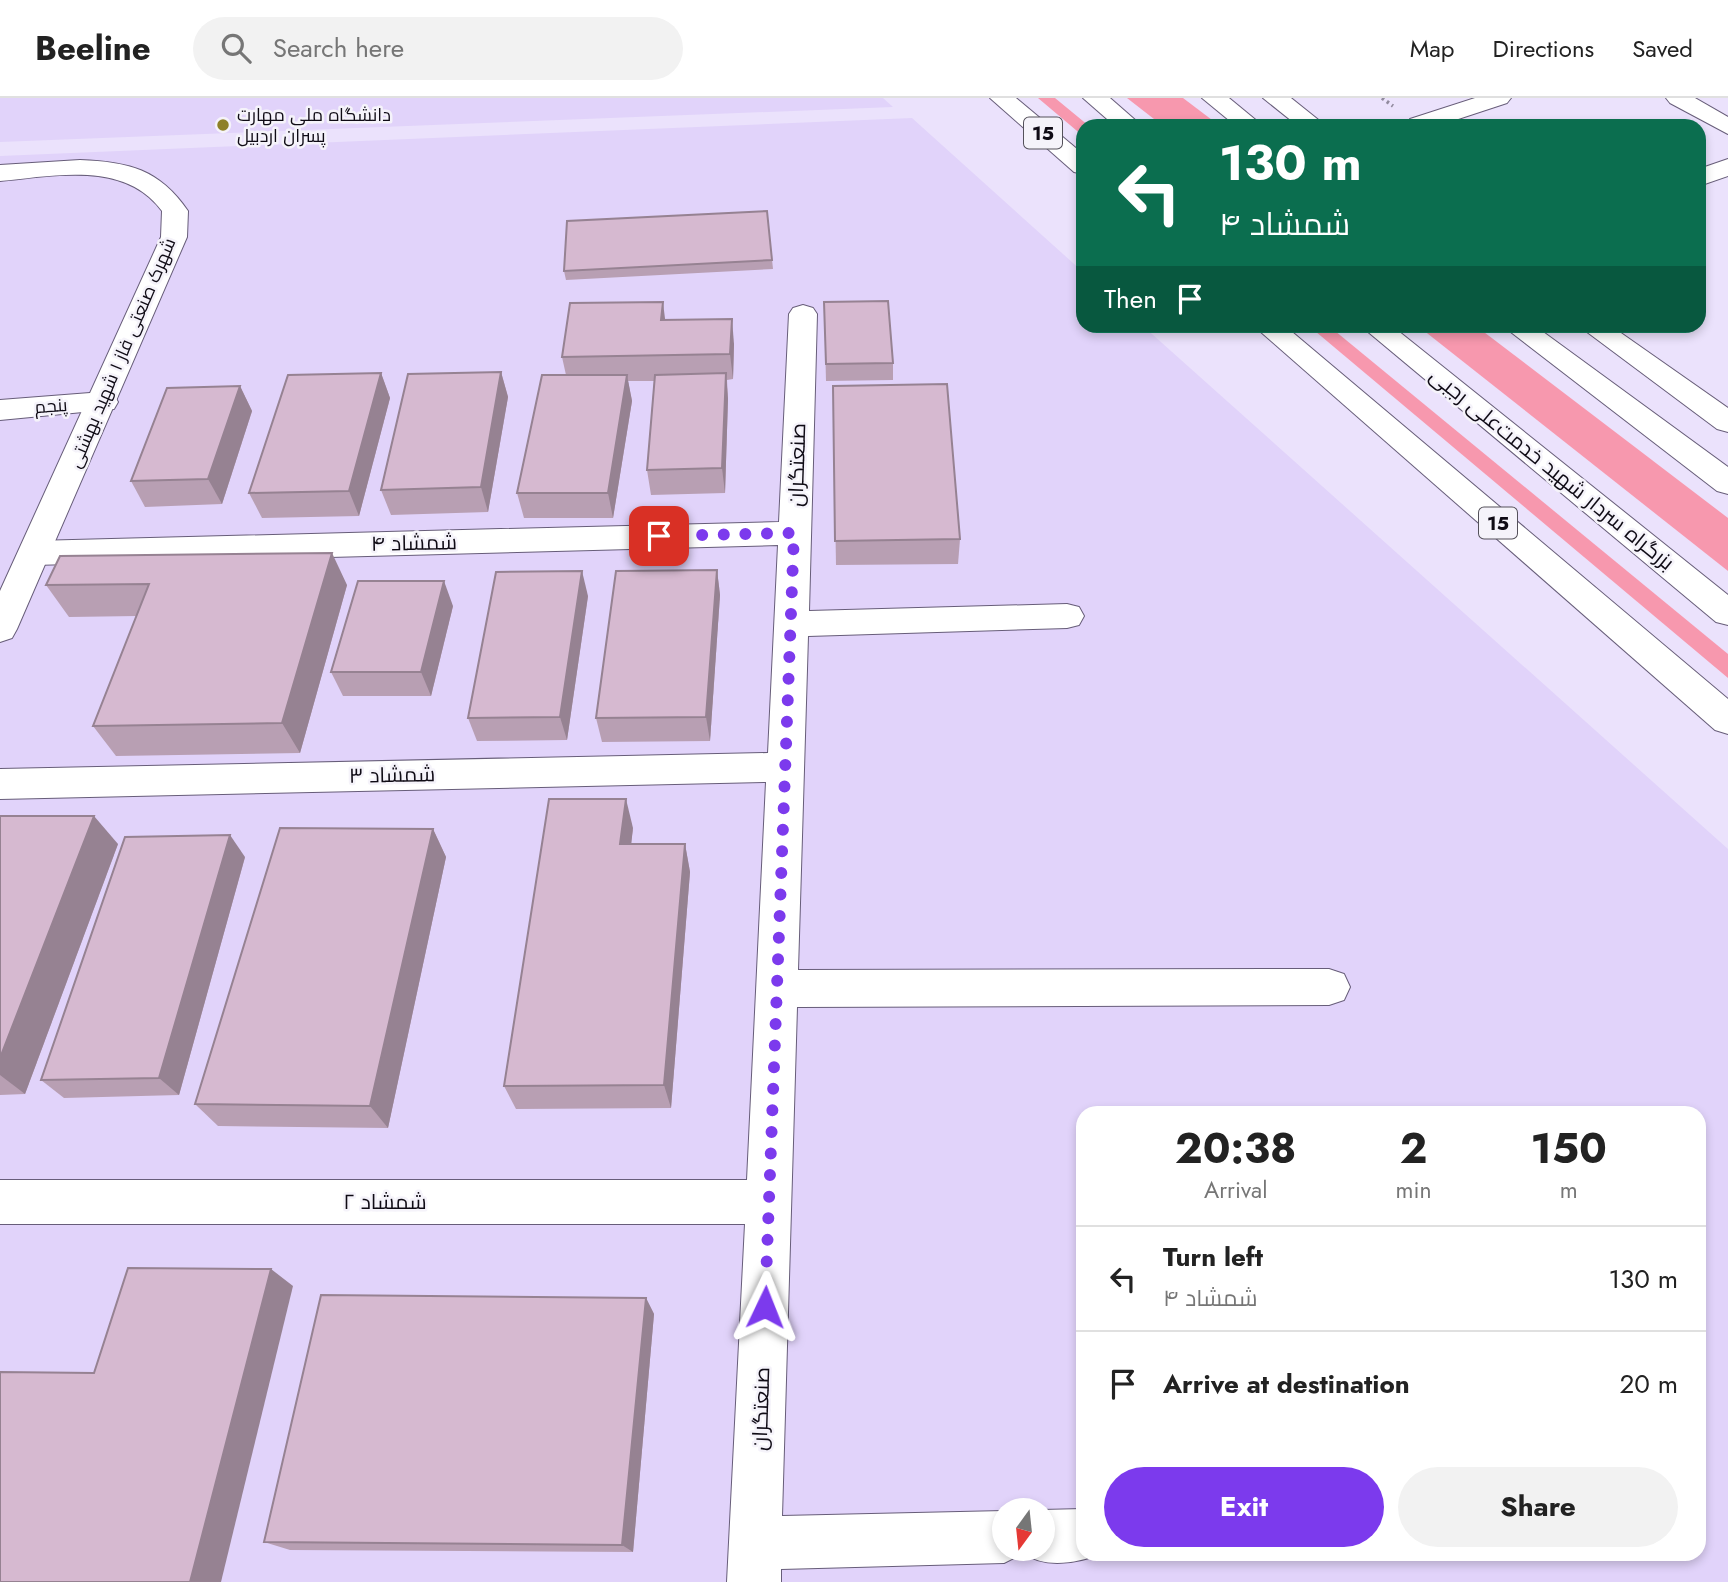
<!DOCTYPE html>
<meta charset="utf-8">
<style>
body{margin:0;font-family:Jost,Cairo,sans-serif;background:#f2f2f2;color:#222;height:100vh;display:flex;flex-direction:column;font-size:26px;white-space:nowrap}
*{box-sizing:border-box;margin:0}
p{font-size:23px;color:#767676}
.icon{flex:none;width:38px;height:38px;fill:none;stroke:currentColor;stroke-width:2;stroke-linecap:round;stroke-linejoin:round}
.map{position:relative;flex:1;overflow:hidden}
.details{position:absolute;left:1076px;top:1008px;width:630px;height:455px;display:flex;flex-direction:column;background:#fff;border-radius:21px;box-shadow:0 4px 10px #0003}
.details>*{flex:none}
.banner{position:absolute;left:1076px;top:21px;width:630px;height:214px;border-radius:21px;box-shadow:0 4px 10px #0003;background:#0b6e4f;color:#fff;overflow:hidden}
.needle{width:46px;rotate:195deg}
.fabs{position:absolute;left:992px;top:1400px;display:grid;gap:14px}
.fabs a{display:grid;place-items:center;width:63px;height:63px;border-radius:50%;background:#fff;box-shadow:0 4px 10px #0003;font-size:35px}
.pin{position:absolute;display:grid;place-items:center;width:60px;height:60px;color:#fff;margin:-30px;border-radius:14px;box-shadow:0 4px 10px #0006}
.me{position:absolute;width:77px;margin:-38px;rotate:2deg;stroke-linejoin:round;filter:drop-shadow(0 0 5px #0008)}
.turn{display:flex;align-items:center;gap:24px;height:147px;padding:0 28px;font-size:32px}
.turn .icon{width:91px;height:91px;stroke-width:2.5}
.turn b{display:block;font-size:49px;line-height:60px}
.then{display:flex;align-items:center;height:66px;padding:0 28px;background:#0003;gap:14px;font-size:26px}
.eta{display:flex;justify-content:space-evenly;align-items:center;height:119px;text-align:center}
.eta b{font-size:42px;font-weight:700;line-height:49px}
.primary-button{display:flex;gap:14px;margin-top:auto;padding:14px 28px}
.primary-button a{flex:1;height:80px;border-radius:42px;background:#7c3aed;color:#fff;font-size:28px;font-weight:700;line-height:80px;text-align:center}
.primary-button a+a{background:#f2f2f2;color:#222}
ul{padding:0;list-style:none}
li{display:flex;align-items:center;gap:21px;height:105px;padding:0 28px;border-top:2px solid #e0e0e0}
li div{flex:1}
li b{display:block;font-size:26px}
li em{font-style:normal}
header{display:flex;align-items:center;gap:42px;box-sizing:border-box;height:98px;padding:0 35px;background:#fff;border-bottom:2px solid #e0e0e0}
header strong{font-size:33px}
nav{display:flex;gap:38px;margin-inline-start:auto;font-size:24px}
.search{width:490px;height:63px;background:#f2f2f2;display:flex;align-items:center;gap:18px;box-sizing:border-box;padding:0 24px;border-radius:38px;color:#767676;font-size:26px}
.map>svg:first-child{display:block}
</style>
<header>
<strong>Beeline</strong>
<div class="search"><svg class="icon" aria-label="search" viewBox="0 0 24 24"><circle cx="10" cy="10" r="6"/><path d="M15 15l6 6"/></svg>Search here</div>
<nav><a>Map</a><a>Directions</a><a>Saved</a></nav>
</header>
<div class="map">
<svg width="1728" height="1484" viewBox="0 0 1728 1484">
<rect width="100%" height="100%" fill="#ebe2fc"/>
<g fill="#e1d3fa" fill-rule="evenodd">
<path d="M 0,0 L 883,0 L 893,9 L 0,44 Z"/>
<path d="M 912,20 L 1083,174 L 1083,228 L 1143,228 L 1728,751 L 1728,1484 L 0,1484 L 0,58 ZM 1083,1015 L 1699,1015 L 1699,1456 L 1083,1456 ZM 1004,1412 L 1043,1412 L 1043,1451 L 1004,1451 Z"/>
</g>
<g fill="#f798ae">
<path d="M 1038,0 L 1055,0 L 1089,28 L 1083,28 L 1083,38 Z"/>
<path d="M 1127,0 L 1183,0 L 1220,28 L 1163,28 Z"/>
<path d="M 1309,228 L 1329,228 L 1728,556 L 1728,580 Z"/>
<path d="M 1418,228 L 1476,228 L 1728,420 L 1728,473 Z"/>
</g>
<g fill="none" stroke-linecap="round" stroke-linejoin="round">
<defs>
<g id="street">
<path d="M 1263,0 L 1291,0 L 1326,28 L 1298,28 Z"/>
<path d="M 1475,0 L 1511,0 L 1507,5 L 1437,28 L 1407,26 L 1410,21 Z"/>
<path d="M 1666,0 L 1695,0 L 1728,19 L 1728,36 L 1670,5 Z"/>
<path d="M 1728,61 L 1728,78 L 1699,88 L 1699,71 Z"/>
<path d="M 803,207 L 813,210 L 817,216 L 809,513 L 1067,506 L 1079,509 L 1084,518 L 1079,527 L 1067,530 L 808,538 L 798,872 L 1329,871 L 1344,876 L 1350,889 L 1344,902 L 1329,907 L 797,909 L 782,1418 L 1004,1413 L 1004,1451 L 1043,1451 L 1042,1412 L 1083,1411 L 1083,1456 L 1100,1456 C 1078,1465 1044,1471 1024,1455 L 1004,1465 L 781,1471 L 781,1484 L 727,1484 L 745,1126 L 0,1126 L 0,1082 L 747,1082 L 766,684 L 0,701 L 0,671 L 768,655 L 778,447 L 34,467 L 22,463 L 18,455 L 22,447 L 34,443 L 779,424 L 789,216 L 793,210 Z"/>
<path d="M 1579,228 L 1611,228 L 1728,310 L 1728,334 L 1717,331 Z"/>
<path d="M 103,294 L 114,297 L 118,304 L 114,311 L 0,322 L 0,302 Z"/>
</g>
<g id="secondary">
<path d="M 1202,0 L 1229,0 L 1263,28 L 1236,28 Z"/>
<path d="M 80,62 C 129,64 159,71 188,113 L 187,139 L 17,531 L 12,540 L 0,544 L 0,493 L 161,139 L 162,113 C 125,62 54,78 0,83 L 0,67 Z"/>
<path d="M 1503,228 L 1535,228 L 1728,369 L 1728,396 L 1717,393 Z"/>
</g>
<g id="highway">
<path d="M 990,0 L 1016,0 L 1083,56 L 1083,76 L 1074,74 Z"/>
<path d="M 1083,0 L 1110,0 L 1142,28 L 1115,28 Z"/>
<path d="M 1254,228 L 1285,228 L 1728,601 L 1728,636 L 1715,632 Z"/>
<path d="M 1361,228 L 1392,228 L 1728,497 L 1728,527 L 1716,524 Z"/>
</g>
</defs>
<use href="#street" stroke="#675d79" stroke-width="2"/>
<use href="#secondary" stroke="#675d79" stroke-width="2"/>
<use href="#highway" stroke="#675d79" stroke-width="2"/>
<path stroke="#918a9e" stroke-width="3.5" stroke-dasharray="2.5 3.5" stroke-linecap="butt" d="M 1382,0 L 1393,8"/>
<use href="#street" fill="#fff" fill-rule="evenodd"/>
<use href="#secondary" fill="#fff" fill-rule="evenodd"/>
<use href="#highway" fill="#fff" fill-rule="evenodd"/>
</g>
<g fill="#b89fb3">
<path d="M 767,113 L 773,171 L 566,182 L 564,173 Z"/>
<path d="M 824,204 L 893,265 L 893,282 L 826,283 Z"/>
<path d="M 665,222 L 734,246 L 733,281 L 727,282 L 728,301 L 725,395 L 651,397 L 647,372 L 654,283 L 628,283 L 632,303 L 613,420 L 524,420 L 517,395 L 566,277 L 562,259 Z"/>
<path d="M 501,274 L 508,299 L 488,414 L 391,417 L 381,392 Z"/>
<path d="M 381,275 L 390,300 L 359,418 L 262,420 L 249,395 Z"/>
<path d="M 240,288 L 252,313 L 222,406 L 145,409 L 131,383 Z"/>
<path d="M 833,288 L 960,441 L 958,466 L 836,467 Z"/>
<path d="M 60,458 L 347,487 L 300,655 L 116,658 L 93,628 L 137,518 L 69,519 L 46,487 Z"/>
<path d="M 717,472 L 720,497 L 710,643 L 602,644 L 596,620 Z"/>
<path d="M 588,498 L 567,642 L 477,643 L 468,620 Z"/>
<path d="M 453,508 L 431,598 L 343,598 L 331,574 Z"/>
<path d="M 0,718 L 118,746 L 25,996 L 0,997 Z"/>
<path d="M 633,730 L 631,746 L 685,746 L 690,774 L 671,1010 L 516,1011 L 504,988 Z"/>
<path d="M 433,731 L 446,759 L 388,1030 L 218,1028 L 195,1006 Z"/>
<path d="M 245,759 L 179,997 L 64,1000 L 41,982 Z"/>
<path d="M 646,1200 L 654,1216 L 633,1454 L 290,1452 L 264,1444 Z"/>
</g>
<g fill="#968292">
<path d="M 663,204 L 666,229 L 661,222 Z"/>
<path d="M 732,221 L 734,246 L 733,281 L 730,256 Z"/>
<path d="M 501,274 L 508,299 L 488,414 L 481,389 Z"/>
<path d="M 381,275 L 390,300 L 359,418 L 349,393 Z"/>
<path d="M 726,275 L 728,301 L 725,395 L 722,370 Z"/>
<path d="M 627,277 L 632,303 L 613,420 L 608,395 Z"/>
<path d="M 240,288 L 252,313 L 222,406 L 208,381 Z"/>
<path d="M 332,455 L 347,487 L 300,655 L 282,625 Z"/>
<path d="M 717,472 L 720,497 L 710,643 L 706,619 Z"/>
<path d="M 582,473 L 588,498 L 567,642 L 560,619 Z"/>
<path d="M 444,483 L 453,508 L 431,598 L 421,574 Z"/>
<path d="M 626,701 L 633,730 L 628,774 L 620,746 Z"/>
<path d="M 94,718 L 118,746 L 25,996 L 0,977 L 0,960 Z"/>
<path d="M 433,731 L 446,759 L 388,1030 L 370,1008 Z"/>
<path d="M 230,737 L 245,759 L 179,997 L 159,980 Z"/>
<path d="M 685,746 L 690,774 L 671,1010 L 664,987 Z"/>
<path d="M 271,1171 L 293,1188 L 221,1484 L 190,1484 Z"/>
<path d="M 646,1200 L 654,1216 L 633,1454 L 622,1447 Z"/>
</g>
<g fill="#d6b9d0" stroke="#968292" stroke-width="2">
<path d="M 767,113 L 772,162 L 564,173 L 567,123 Z"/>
<path d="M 888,203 L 893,265 L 826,266 L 824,204 Z"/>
<path d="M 663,204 L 661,222 L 732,221 L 730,256 L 562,259 L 570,205 Z"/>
<path d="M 501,274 L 481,389 L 381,392 L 408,276 Z"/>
<path d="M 381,275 L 349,393 L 249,395 L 288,277 Z"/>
<path d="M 726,275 L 722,370 L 647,372 L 655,277 Z"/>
<path d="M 542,277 L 627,277 L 608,395 L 517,395 Z"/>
<path d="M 947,286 L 960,441 L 835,443 L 833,288 Z"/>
<path d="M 240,288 L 208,381 L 131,383 L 167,290 Z"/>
<path d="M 332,455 L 282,625 L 93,628 L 149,486 L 46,487 L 60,458 Z"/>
<path d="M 717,472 L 706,619 L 596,620 L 616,473 Z"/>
<path d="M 582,473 L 560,619 L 468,620 L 496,474 Z"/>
<path d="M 358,483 L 444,483 L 421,574 L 331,574 Z"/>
<path d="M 549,701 L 626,701 L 620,746 L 685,746 L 664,987 L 504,988 Z"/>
<path d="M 0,718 L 94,718 L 0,960 Z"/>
<path d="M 280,730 L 433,731 L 370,1008 L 195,1006 Z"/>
<path d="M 230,737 L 159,980 L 41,982 L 125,739 Z"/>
<path d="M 128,1170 L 271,1171 L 190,1484 L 0,1484 L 0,1274 L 94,1275 Z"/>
<path d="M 321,1197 L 646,1200 L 622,1447 L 264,1444 Z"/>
</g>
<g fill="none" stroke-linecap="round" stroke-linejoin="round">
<path stroke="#7c3aed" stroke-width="12" stroke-dasharray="0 21.6" d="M 659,438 L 794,435 L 765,1209"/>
</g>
<circle fill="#8e8027" stroke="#f5f3fa" stroke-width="2.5" cx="223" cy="27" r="7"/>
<g text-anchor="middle" stroke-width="5" stroke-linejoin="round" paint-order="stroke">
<g font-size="18" fill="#0f0b15" stroke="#f5f3fa" text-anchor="start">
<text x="237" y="23">دانشگاه ملی مهارت<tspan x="237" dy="21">پسران اردبیل</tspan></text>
</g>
<g font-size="18" fill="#0f0b15" stroke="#f5f3fa">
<text transform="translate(122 255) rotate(-67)" y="6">شهرک صنعتی فاز ۱ شهید بهشتی</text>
<text transform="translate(51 308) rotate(-4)" y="6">پنجم</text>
</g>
<g fill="#f5f3fa" stroke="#54515a" stroke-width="2">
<rect x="1024" y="19.5" width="38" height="31" rx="5"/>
<rect x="1479" y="409.5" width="38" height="31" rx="5"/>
</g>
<g font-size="19" font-weight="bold" fill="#0f0b15">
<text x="1043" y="42">15</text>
<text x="1498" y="432">15</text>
</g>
<g font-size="21" fill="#0f0b15" stroke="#f5f3fa">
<text transform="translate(797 367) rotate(-88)" y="7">صنعتگران</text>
<text transform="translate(1552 371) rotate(39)" y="7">بزرگراه سردار شهید خدمت‌علی رجبی</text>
<text transform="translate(414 445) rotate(-1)" y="7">شمشاد ۴</text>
<text transform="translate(392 677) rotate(-1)" y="7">شمشاد ۳</text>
<text x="385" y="1111">شمشاد ۲</text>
<text transform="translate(761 1311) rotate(-88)" y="7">صنعتگران</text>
</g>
</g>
</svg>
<div class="fabs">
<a><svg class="needle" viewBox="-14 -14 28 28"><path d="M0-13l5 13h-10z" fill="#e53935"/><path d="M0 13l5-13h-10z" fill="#767676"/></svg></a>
</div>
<div class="pin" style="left:659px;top:438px;background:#d93025"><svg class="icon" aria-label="arrive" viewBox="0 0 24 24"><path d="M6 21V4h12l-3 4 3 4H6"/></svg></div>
<svg class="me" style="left:765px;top:1209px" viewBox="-20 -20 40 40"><path d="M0-17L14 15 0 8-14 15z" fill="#7c3aed" stroke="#fff" stroke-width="4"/></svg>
<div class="banner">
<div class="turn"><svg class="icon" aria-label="left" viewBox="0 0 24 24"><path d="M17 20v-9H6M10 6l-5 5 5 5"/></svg><div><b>130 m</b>شمشاد ۴</div></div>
<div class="then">Then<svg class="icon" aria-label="arrive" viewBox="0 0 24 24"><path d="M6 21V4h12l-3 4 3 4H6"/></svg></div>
</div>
<section class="details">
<div class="eta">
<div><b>20:38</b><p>Arrival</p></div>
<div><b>2</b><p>min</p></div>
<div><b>150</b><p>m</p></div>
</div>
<ul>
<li><svg class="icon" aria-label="left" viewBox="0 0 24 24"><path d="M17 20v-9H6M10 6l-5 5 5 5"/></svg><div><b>Turn left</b><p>شمشاد ۴</p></div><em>130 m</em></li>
<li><svg class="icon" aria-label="arrive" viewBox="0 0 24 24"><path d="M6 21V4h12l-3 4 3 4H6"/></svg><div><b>Arrive at destination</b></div><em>20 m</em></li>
</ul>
<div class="primary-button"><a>Exit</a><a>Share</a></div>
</section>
</div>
